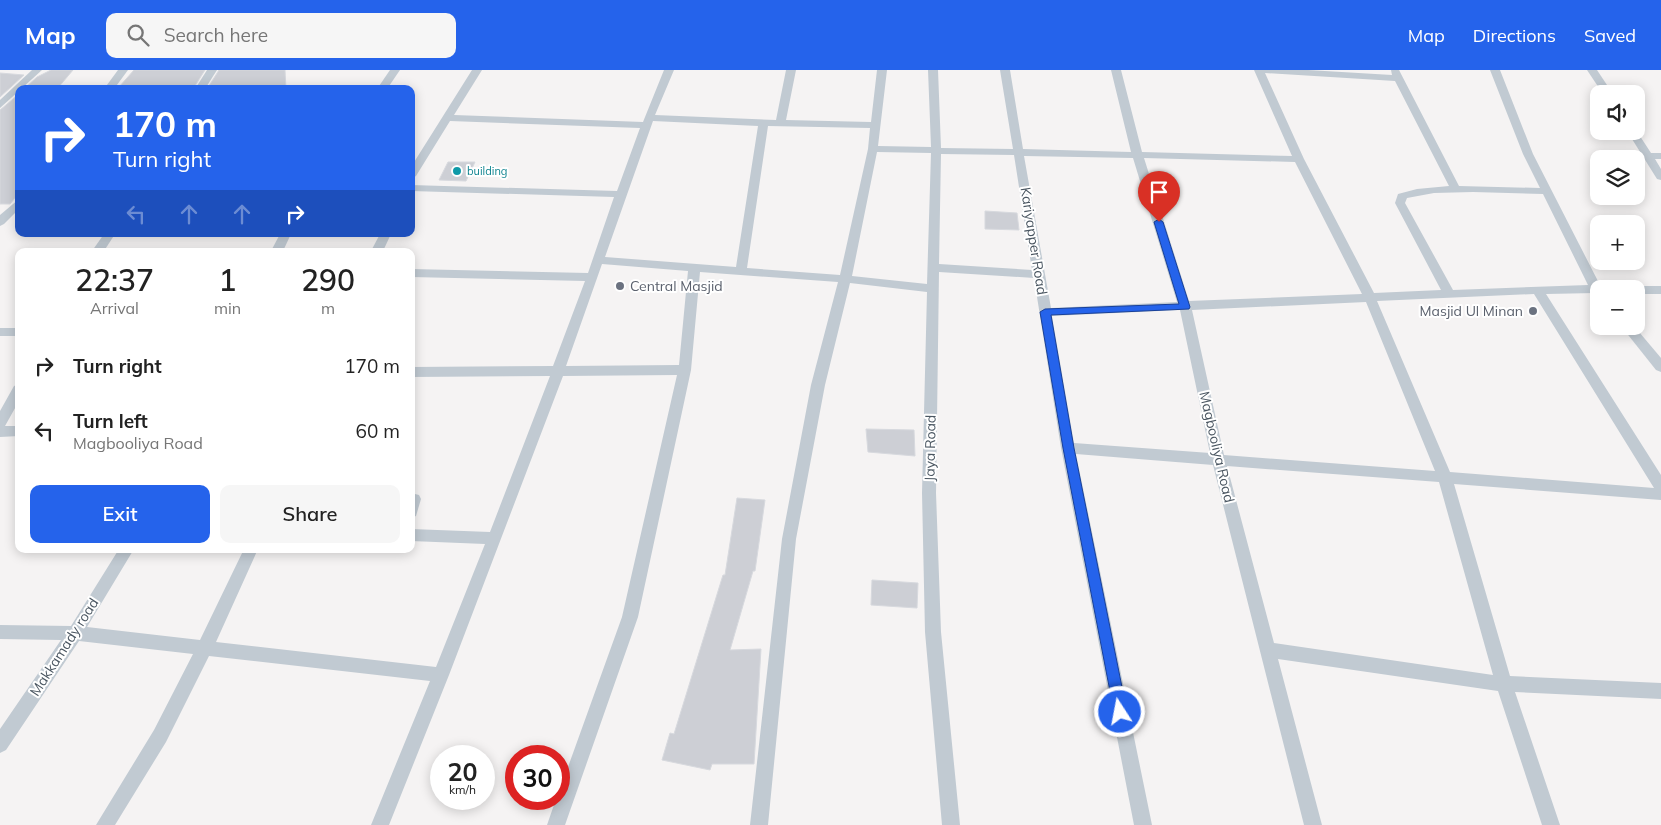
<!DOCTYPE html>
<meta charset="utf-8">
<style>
body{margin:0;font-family:Mulish,sans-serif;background:#f6f6f6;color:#222;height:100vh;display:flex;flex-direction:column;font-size:19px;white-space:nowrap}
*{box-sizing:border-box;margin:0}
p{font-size:16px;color:#767676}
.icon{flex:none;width:28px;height:28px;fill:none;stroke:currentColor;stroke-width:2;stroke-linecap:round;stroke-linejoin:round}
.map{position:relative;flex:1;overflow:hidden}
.sheet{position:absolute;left:15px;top:178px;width:400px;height:305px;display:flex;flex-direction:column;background:#fff;border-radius:10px;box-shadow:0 2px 12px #0003}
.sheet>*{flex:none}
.hud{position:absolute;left:15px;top:15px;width:400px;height:152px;border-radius:10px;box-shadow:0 2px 12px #0003;background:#2563eb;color:#fff;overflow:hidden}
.buttons{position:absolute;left:1590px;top:15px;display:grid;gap:10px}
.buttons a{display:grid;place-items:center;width:55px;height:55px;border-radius:10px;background:#fff;box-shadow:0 2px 12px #0003;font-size:25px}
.speed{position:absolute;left:430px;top:675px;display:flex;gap:10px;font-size:25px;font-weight:700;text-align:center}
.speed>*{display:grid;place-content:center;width:65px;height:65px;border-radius:50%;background:#fff;box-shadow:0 2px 12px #0003;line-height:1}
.speed small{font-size:12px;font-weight:400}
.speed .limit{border:8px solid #d22;background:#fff;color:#111}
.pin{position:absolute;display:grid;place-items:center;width:42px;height:42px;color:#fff;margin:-51px -21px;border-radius:50% 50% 50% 0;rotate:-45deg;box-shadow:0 0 5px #0007}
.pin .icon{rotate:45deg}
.me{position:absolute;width:55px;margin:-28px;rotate:349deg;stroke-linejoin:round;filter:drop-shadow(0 0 4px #0008)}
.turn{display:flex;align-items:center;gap:18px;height:105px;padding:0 15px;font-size:22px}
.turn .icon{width:65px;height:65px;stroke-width:2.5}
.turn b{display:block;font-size:35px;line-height:42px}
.lanes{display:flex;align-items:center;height:48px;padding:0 15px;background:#0003;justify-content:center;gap:25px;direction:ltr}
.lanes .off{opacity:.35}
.eta{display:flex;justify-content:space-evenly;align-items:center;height:85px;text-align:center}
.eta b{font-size:30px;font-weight:600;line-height:35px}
.cta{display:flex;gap:10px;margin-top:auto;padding:10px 15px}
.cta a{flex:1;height:58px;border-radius:10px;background:#2563eb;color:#fff;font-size:20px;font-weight:600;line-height:58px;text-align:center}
.cta a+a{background:#f6f6f6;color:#222}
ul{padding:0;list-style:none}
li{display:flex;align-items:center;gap:15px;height:65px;padding:0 15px}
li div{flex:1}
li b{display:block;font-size:19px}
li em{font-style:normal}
header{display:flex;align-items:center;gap:30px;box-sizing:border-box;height:70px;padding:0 25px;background:#2563eb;color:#fff}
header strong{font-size:24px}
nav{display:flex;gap:28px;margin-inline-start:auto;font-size:18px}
.search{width:350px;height:45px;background:#f6f6f6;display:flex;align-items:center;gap:12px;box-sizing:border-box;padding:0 18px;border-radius:10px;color:#767676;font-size:19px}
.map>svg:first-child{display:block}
</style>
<header>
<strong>Map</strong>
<div class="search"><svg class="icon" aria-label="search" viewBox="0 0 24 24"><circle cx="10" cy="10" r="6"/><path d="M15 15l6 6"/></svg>Search here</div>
<nav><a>Map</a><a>Directions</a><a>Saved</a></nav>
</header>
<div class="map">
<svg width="1661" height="755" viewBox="0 0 1661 755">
<rect width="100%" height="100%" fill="#f5f3f3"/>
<g fill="#cdcfd5" stroke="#d7d9de">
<path d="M 51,0 L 73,0 L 57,19 L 24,19 L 37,7 Z"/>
<path d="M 134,0 L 205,0 L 193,19 L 119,17 Z"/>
<path d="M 219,0 L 285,0 L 286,19 L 207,19 Z"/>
<path d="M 0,3 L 24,5 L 0,27 Z"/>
<path d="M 19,24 L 19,123 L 10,134 L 0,134 L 0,40 Z"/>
<path d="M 448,92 L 475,92 L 466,111 L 439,110 Z"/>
<path d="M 985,141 L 1017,143 L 1019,160 L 985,159 Z"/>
<path d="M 866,359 L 914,360 L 915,386 L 868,382 Z"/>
<path d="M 737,428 L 765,430 L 755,501 L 753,501 L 730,580 L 761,579 L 754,694 L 712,694 L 710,700 L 662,690 L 670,663 L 674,664 L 723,505 L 725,505 Z"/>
<path d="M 872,510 L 918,513 L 917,538 L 871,535 Z"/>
</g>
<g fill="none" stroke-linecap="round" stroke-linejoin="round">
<g fill="#c1cad2" fill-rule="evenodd">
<path d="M 32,0 L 42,0 L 0,38 L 0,30 Z"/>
<path d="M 118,0 L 128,0 L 114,19 L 104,19 Z"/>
<path d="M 207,0 L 217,0 L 205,19 L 195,19 Z"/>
<path d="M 390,0 L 400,0 L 387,19 L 377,19 Z"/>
<path d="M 472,0 L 482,0 L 454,45 L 643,52 L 664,0 L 674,0 L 655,45 L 776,50 L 786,0 L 796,0 L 786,50 L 871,52 L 877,0 L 887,0 L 878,76 L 931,77 L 928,0 L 938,0 L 941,78 L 1013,79 L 1000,0 L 1010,0 L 1023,79 L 1131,82 L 1111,0 L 1121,0 L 1142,82 L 1292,86 L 1254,0 L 1308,0 L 1392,5 L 1391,0 L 1399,0 L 1459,116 L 1540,118 L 1523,84 L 1490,0 L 1500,0 L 1533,84 L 1602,219 L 1599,219 L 1599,222 L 1596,223 L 1546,224 L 1661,405 L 1661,430 L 1454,414 L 1510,606 L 1661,613 L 1661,629 L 1515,622 L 1560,755 L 1542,755 L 1498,621 L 1278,589 L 1322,755 L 1304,755 L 1213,395 L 1076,384 L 1152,755 L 1134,755 L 1061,378 L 1034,208 L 939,202 L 936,423 L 941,562 L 960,755 L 942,755 L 925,562 L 922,423 L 927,222 L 850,213 L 825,315 L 796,469 L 768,755 L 750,755 L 782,469 L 811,315 L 838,212 L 700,202 L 691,300 L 638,547 L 565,755 L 547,755 L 556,729 L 559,729 L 559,722 L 622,547 L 677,305 L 563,306 L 449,605 L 389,755 L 371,755 L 430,611 L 209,586 L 166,672 L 115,755 L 96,755 L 154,660 L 193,584 L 79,571 L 6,680 L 0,683 L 0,659 L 61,570 L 0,569 L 0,555 L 71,556 L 119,479 L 134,479 L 87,557 L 200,570 L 244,479 L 258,479 L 216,572 L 436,597 L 485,474 L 411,471 L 411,459 L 490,462 L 550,306 L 411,307 L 411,297 L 553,296 L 585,211 L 411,207 L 411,199 L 588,203 L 614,127 L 411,121 L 411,115 L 617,121 L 640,58 L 450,51 L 416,106 L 411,109 L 411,97 ZM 1265,3 L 1395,11 L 1449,116 L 1417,119 L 1398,124 L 1395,133 L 1441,220 L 1374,223 L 1304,89 ZM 653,51 L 758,56 L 736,197 L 605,187 ZM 768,56 L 870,58 L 868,79 L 840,205 L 747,198 ZM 877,82 L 931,83 L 927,214 L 852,206 ZM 941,84 L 1014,85 L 1032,200 L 939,194 ZM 1024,86 L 1133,88 L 1177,232 L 1051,238 ZM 1144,88 L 1295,92 L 1362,224 L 1189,231 ZM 1473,122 L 1543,124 L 1588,215 L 1453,220 L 1405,133 L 1407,128 L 1434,123 ZM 602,194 L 688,201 L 679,295 L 566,296 ZM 1534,224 L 1654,418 L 1450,402 L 1377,231 ZM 1366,232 L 1435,401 L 1224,385 L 1192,240 ZM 1180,240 L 1210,383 L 1074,373 L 1052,246 ZM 1227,396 L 1439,412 L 1493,605 L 1274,573 Z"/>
<path d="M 1587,0 L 1597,0 L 1613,24 L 1603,24 Z"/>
<path d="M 1636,60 L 1651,83 L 1661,83 L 1661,89 L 1655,89 L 1661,99 L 1661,110 L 1657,109 L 1627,61 Z"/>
<path d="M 19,129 L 19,139 L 4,154 L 0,156 L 0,145 Z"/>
<path d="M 104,164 L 115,164 L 104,181 L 92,181 Z"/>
<path d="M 280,164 L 291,164 L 283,181 L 271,181 Z"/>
<path d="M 380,164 L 391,164 L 383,181 L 371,181 Z"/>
<path d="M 1636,216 L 1661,216 L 1661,224 L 1636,224 L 1636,219 L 1631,219 Z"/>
<path d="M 1621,256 L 1634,256 L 1661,288 L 1661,302 L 1656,300 Z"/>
<rect x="0" y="258" width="19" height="8"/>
<path d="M 19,314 L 19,331 L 5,356 L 19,356 L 19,366 L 0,367 L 0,341 L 14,316 Z"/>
<path d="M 411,423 L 419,425 L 421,429 L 416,446 L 411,448 Z"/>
</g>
</g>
<path fill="#2563eb" stroke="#184099" d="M 1159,149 L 1163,152 L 1190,237 L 1189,239 L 1051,245 L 1074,378 L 1127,642 L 1125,647 L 1120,649 L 1116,647 L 1114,642 L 1063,378 L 1040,242 L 1045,239 L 1179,234 L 1154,152 Z"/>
<circle fill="#0f9aa8" stroke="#fff" stroke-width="2" cx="457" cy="101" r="5"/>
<g fill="#6b7280" stroke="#fff" stroke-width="2">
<circle cx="620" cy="216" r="5"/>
<circle cx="1533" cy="241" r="5"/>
</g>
<g text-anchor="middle" stroke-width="4" stroke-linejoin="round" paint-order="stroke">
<g font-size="11" fill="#0d838f" stroke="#fff" text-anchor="start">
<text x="467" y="105">building</text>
</g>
<g font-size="14" fill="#4a5661" stroke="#fff">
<text transform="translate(1034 171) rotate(81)" y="5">Kariyapper Road</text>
<text transform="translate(1217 377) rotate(77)" y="5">Magbooliya Road</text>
<text transform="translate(930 378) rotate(-89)" y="5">Jaya Road</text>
<text transform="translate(64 577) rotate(-57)" y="5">Makkamady road</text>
</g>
<g font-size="14" fill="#5b616d" stroke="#fff" text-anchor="start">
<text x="630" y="221">Central Masjid</text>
<text x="1523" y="246" text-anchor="end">Masjid Ul Minan</text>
</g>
</g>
</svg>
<div class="buttons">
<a><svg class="icon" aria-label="sound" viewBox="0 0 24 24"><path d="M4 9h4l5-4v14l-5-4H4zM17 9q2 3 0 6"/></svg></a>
<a><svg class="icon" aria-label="layers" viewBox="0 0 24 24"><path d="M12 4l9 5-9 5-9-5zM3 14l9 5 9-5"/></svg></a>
<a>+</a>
<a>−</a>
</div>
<div class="speed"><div>20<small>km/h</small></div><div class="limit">30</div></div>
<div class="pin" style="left:1159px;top:152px;background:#d93025"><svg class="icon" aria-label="arrive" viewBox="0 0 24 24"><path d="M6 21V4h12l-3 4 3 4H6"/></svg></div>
<svg class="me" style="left:1120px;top:642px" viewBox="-20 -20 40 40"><circle r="17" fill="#2563eb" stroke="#fff" stroke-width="3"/><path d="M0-11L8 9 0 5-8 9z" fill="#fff"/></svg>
<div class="hud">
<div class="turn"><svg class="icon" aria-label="right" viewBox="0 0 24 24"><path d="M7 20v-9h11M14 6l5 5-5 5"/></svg><div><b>170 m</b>Turn right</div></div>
<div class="lanes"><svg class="icon off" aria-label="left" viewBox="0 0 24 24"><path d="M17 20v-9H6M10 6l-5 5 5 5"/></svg><svg class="icon off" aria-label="ahead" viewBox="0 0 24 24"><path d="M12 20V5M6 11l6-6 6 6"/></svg><svg class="icon off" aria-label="ahead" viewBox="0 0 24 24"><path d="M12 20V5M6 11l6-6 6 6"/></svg><svg class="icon" aria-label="right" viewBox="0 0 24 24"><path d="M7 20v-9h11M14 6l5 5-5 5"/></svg></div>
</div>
<section class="sheet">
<div class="eta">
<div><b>22:37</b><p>Arrival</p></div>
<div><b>1</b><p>min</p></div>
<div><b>290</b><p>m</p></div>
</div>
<ul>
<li><svg class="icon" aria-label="right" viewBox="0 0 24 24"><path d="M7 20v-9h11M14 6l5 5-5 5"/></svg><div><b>Turn right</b></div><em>170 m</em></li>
<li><svg class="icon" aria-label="left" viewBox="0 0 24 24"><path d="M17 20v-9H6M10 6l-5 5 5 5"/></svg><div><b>Turn left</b><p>Magbooliya Road</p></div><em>60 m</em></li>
</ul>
<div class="cta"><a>Exit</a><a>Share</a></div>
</section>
</div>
